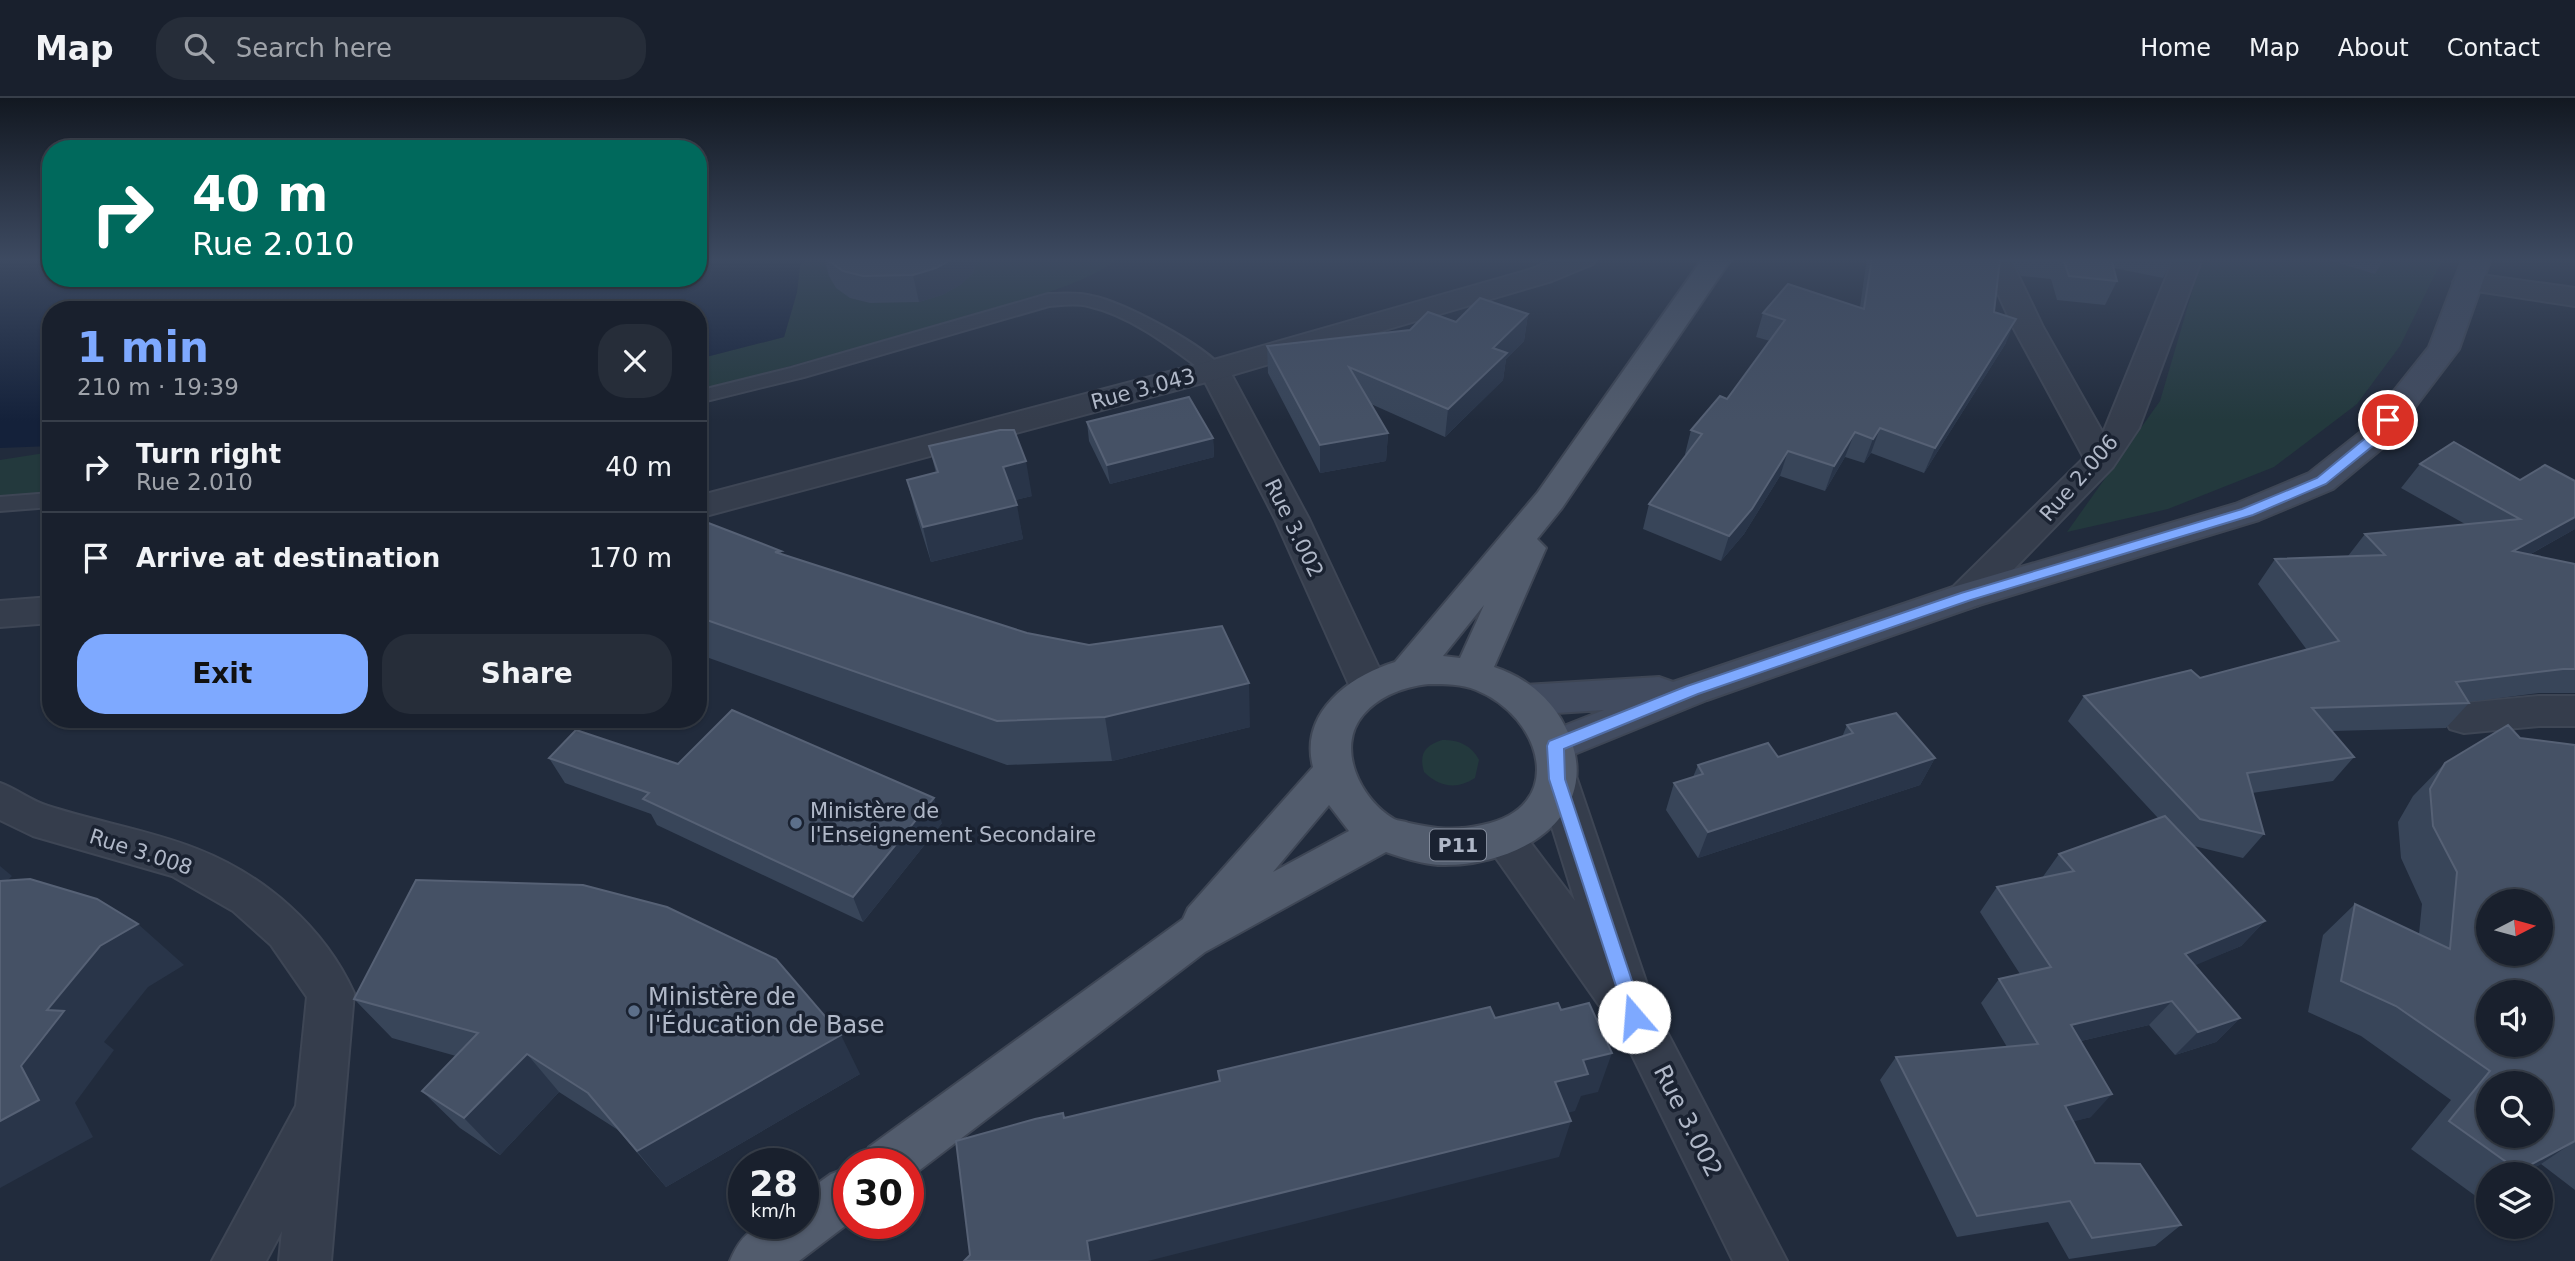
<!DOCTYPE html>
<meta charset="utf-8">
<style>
body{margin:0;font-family:"DejaVu Sans",sans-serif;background:#262d39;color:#f1f3f6;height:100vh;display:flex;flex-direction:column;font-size:26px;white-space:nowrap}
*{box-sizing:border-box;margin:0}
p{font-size:23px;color:#9fa3aa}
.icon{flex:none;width:38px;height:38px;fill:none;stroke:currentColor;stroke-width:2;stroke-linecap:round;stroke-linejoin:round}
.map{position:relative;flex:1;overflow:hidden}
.sheet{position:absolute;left:42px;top:203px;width:665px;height:427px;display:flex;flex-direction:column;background:#19202d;border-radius:28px;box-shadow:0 2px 5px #0004,0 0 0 2px #373e49}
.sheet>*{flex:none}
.guide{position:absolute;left:42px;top:42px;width:665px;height:147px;border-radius:28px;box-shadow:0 2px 5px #0004,0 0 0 2px #373e49;background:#00695c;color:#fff;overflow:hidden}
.needle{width:46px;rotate:84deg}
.tools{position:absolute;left:2476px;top:791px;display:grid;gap:14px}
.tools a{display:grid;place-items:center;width:77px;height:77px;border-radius:50%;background:#19202d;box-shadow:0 2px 5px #0004,0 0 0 2px #373e49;font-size:35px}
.speed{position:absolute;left:728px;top:1050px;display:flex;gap:14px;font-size:35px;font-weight:700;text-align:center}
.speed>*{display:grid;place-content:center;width:91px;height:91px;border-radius:50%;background:#19202d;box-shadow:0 2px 5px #0004,0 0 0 2px #373e49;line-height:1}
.speed small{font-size:18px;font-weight:400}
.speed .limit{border:10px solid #d22;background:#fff;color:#111}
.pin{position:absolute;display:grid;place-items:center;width:60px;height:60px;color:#fff;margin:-30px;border:4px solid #fff;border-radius:50%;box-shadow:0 2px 7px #0007}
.me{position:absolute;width:77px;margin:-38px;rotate:342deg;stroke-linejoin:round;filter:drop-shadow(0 0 5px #0008)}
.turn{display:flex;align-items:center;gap:24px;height:147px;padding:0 35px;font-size:32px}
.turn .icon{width:91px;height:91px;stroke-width:2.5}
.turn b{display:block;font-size:49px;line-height:60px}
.round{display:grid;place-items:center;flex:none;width:74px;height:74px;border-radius:28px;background:#262d39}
.headline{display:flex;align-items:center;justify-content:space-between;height:119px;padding:0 35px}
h1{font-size:42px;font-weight:600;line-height:52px;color:#7ea9ff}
.button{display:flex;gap:14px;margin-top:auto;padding:14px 35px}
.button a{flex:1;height:80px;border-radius:28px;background:#7ea9ff;color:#111;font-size:28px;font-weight:600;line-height:80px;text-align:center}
.button a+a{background:#262d39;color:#f1f3f6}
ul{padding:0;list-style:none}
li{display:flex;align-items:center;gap:21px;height:91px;padding:0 35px;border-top:2px solid #373e49}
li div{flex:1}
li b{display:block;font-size:26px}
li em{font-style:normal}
header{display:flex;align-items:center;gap:42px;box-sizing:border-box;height:98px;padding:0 35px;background:#19202d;border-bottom:2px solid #373e49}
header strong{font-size:33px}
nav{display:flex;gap:38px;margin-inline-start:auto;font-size:24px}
.search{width:490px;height:63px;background:#262d39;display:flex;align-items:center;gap:18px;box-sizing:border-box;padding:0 24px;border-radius:28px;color:#9fa3aa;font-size:26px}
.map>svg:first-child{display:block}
</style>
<header>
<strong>Map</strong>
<div class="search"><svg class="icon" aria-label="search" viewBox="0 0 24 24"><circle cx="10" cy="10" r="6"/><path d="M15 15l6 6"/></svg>Search here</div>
<nav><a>Home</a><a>Map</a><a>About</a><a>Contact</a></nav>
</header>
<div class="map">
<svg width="2575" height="1163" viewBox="0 0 2575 1163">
<rect width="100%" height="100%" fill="#212b3c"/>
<g fill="#23393d">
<path d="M 808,160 L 1120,160 C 1075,192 1017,203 965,218 C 877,244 788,270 698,292 L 698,261 L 784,239 L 797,194 L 800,167 Z"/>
<path d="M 2202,160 L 2443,160 L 2400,248 L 2357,306 L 2274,369 L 2168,411 L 2067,434 L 2160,303 Z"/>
<path d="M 51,354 L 51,397 L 0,402 L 0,362 Z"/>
<path d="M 1442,642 C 1459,642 1471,647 1479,662 L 1475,680 C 1457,692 1439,689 1424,674 C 1419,656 1424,648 1442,642 Z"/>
</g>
<path fill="#14213a" d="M 51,160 L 51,180 L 698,180 L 698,160 L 808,160 L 800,167 L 797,194 L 784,239 L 698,261 L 698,212 L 51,212 L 51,348 L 0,350 L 0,160 Z"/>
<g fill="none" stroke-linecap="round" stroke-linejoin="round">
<defs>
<g id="service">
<path d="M 1048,196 C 1063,196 1077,194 1092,198 C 1123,204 1205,247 1224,272 L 1214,278 L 1207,276 C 1172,250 1132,218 1088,208 C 1075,205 1062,207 1049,208 L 804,279 L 698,305 L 698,293 L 791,270 Z"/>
<path d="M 51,395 L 51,409 L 0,413 L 0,399 Z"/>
</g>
<g id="minor">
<path d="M 1982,160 L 2010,160 L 2043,229 L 2103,335 L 2174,160 L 2202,160 L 2139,330 L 2113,369 L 1979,507 L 1966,511 L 1953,507 L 1948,498 L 1953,489 L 2084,360 L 2013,229 Z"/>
<path d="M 2467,175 L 2575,190 L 2575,208 L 2457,190 L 2453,184 L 2457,178 Z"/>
<path d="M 1214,263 L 1225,265 L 1229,272 L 1309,421 L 1388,589 L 1383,599 L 1369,603 L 1355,599 L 1350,589 L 1275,421 L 1199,272 L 1203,265 Z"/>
<path d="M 2539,598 L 2575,598 L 2575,628 L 2539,628 L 2464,635 L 2450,631 L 2444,620 L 2450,609 L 2464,605 Z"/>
<path d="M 1557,665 L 1571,670 L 1577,681 L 1656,913 L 1787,1163 L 1733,1163 L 1609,910 L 1599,907 L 1482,740 L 1488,728 L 1503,723 L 1518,728 L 1575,803 L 1537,681 L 1543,670 Z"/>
<path d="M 0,685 C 17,691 31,703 48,708 C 97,724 149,732 197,751 C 264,777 324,829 354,895 L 331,1163 L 279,1163 L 282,1133 L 266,1163 L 212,1163 L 296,1008 L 307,899 L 271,847 L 233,813 L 172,778 L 33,738 L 0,722 Z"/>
</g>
<g id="tertiary">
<path d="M 1557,160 L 1597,160 L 1593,166 L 1552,183 L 1225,279 L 698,420 L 698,398 L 1203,265 L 1532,171 Z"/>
<path d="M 51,499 L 51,525 L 0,529 L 0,503 Z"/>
</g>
<path id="secondary" d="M 2463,160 L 2491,160 L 2459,251 L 2386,347 L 2333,391 L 2259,422 L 1979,507 L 1707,602 L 1555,664 L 1541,659 L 1535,648 L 1541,637 L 1604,612 L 1524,617 L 1510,612 L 1504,602 L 1510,592 L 1524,587 L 1659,579 L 1673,584 L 1953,489 L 2235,406 L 2309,375 L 2362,333 L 2429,249 Z"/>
<g id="primary">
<path d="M 1703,160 L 1732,160 L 1562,410 L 1537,441 L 1546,450 L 1494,569 C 1522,578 1546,596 1561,621 C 1613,710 1526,768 1443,767 C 1425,767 1403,760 1386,754 L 1205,854 L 908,1081 L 908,1066 L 862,1066 L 869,1049 L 1183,821 L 1188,810 L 1313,669 C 1299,614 1350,578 1395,564 L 1538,394 ZM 1484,507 L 1460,560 L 1443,558 ZM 1429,586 C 1444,586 1462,586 1476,592 C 1543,619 1568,710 1482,727 C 1455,733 1436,731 1409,725 C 1404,723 1398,723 1394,721 C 1361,702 1335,650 1363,617 C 1380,597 1404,589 1429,586 ZM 1329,707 L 1349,733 L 1273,774 Z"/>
<path d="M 849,1069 L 849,1125 L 799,1163 L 730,1163 C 746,1124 765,1125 803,1125 L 803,1096 L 831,1076 Z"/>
</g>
</defs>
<use href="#service" stroke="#3e4655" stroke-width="4"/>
<use href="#minor" stroke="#3e4655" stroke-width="4"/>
<use href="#tertiary" stroke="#3e4655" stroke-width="4"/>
<use href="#secondary" stroke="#3e4655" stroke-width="4"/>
<use href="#primary" stroke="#3e4655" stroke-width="4"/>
<use href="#service" fill="#353d4c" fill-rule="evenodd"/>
<use href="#minor" fill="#353d4c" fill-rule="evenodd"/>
<use href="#tertiary" fill="#353d4c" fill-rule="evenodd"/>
<use href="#secondary" fill="#424c60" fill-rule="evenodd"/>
<use href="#primary" fill="#525c6d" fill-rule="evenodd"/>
</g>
<g fill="#384559">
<path d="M 824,160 L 978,160 L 978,162 L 973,175 L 960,187 L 942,197 L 919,204 L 870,205 L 850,200 L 836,190 L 829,178 Z"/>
<path d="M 1867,160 L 2000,160 L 1994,214 L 2006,245 L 1924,375 L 1871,355 L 1864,365 L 1845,359 L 1825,393 L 1780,378 L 1744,436 L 1721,463 L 1643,431 L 1649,406 L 1686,357 L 1685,356 L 1691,332 L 1727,301 L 1770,243 L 1756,239 L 1763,215 L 1860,209 Z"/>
<path d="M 2012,160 L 2173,160 L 2163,180 L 2114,170 L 2117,183 L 2105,207 L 2057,202 L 2051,181 L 2021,178 Z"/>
<path d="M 2322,160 L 2385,160 L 2375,176 Z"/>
<path d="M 1528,216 L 1524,243 L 1506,261 L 1503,282 L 1445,339 L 1371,306 L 1388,335 L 1386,363 L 1320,375 L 1268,275 L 1267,248 L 1410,232 L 1456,224 Z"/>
<path d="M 1087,324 L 1213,340 L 1214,359 L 1110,386 L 1089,343 Z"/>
<path d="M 929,348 L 1032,398 L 1015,402 L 1023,441 L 931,464 L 916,416 L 907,382 L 936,375 Z"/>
<path d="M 2420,366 L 2520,382 L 2575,383 L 2575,431 L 2529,457 L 2575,466 L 2575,595 L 2539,595 L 2468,604 L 2469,605 L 2446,630 L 2332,633 L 2354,659 L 2333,683 L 2252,695 L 2264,736 L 2243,760 L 2194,748 L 2265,823 L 2241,848 L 2194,867 L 2240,920 L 2216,944 L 2175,957 L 2149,927 L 2081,943 L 2091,1019 L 2073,1023 L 2095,1065 L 2181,1127 L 2155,1148 L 2069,1161 L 2048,1124 L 1957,1139 L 1880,982 L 1896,959 L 2007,949 L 1981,905 L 1999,881 L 2020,876 L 1980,814 L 1997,789 L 2042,780 L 2059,756 L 2158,720 L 2068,623 L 2084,598 L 2200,580 L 2307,552 L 2258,486 L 2275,461 L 2348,458 L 2365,436 L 2465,426 L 2401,390 Z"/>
<path d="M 698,421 L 781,453 L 782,457 L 1250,629 L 1112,663 L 1007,667 L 698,556 Z"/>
<path d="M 1847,627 L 1935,660 L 1920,687 L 1698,760 L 1666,712 L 1674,685 L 1693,679 L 1698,667 L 1778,659 L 1842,639 Z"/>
<path d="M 2520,640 L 2575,647 L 2575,1092 L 2541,1066 L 2521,1076 L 2488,1076 L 2488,1094 L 2477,1099 L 2411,1051 L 2451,1002 L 2361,938 L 2308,914 L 2323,837 L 2355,806 L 2419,836 L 2422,806 L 2401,760 L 2398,724 L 2413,698 L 2445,665 Z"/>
<path d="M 549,660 L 942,725 L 863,824 L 657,727 L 651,716 L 565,685 Z"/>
<path d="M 354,901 L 860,976 L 666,1089 L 618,1032 L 559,994 L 500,1057 L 460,1030 L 422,993 L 456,958 L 392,940 Z"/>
</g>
<g fill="#293549">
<path d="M 954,160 L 978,160 L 978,162 L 973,175 L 960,187 L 942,197 L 919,204 L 913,177 Z"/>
<path d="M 1528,216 L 1524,243 L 1506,261 L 1503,282 L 1445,339 L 1448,311 L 1493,250 Z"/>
<path d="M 2016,221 L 2006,245 L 1924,375 L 1935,350 Z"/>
<path d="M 1880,330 L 1871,355 L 1864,365 L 1873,341 Z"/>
<path d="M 1855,334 L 1845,359 L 1825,393 L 1834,368 Z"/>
<path d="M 1388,335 L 1386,363 L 1320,375 L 1320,347 Z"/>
<path d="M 1213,340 L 1214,359 L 1110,386 L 1107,367 Z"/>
<path d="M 1788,353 L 1780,378 L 1744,436 L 1721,463 L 1729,438 Z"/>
<path d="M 1026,363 L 1032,398 L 1010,403 L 1003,369 Z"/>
<path d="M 1017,407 L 1023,441 L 931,464 L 923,429 Z"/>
<path d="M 2575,419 L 2575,431 L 2491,478 L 2513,453 Z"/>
<path d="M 1249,585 L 1250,629 L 1112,663 L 1105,619 Z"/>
<path d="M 1935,660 L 1920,687 L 1698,760 L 1708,734 Z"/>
<path d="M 934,700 L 942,725 L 863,824 L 853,799 Z"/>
<path d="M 0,768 L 12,778 L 0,790 Z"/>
<path d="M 2265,823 L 2241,848 L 2163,881 L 2185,856 Z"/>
<path d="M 138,826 L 184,867 L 148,889 L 104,944 L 114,952 L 75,1005 L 93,1039 L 0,1090 L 0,1023 L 21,968 L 47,912 L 100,848 Z"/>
<path d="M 2172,903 L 2149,927 L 2051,950 L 2071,927 Z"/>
<path d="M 2240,920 L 2216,944 L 2175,957 L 2198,934 Z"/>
<path d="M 841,937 L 860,976 L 666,1089 L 637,1053 Z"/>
<path d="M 1612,955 L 1598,994 L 1581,998 L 1575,1013 L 1544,1021 L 1555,984 L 1583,962 Z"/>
<path d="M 527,956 L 559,994 L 500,1057 L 464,1020 Z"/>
<path d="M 2112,996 L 2091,1019 L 2045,1031 L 2065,1008 Z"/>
<path d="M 1571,1023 L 1559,1059 L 1148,1163 L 1090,1163 L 1087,1143 Z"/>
<path d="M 2575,1043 L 2541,1066 L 2521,1076 L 2514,1076 Z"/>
</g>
<g fill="#455165" stroke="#566175" stroke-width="2" fill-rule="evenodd">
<path d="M 827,160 L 954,160 L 936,170 L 913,177 L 863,178 L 843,173 L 829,163 Z"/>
<path d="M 1872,160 L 2000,161 L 1994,214 L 2016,221 L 1935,350 L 1880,330 L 1873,341 L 1855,334 L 1834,368 L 1788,353 L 1752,411 L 1729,438 L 1649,406 L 1702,336 L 1691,332 L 1720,298 L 1727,301 L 1785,222 L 1763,215 L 1788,186 L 1864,211 Z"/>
<path d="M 2063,160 L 2111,160 L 2117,183 L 2069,178 Z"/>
<path d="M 1480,200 L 1528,216 L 1493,250 L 1507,255 L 1448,311 L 1349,269 L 1388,335 L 1320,347 L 1267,248 L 1410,232 L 1428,214 L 1456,224 Z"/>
<path d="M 1189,299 L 1213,340 L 1107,367 L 1087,324 Z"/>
<path d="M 1000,332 L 1014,332 L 1026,363 L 1003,369 L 1017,407 L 923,429 L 907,382 L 938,374 L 929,348 Z"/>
<path d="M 2454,344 L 2520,382 L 2545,367 L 2575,383 L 2575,419 L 2513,453 L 2575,466 L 2575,571 L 2563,571 L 2456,584 L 2469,605 L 2312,610 L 2354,659 L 2247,675 L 2264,736 L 2200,721 L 2084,598 L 2191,572 L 2200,580 L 2339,543 L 2275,461 L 2385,457 L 2365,436 L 2520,421 L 2420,366 Z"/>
<path d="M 698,421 L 781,453 L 775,454 L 1027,535 L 1089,547 L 1222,528 L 1249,585 L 1105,619 L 997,623 L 698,519 Z"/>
<path d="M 732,612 L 934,700 L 853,799 L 643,701 L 649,695 L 549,660 L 576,632 L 678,666 Z"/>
<path d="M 1896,615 L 1935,660 L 1708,734 L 1674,685 L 1703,676 L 1698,667 L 1768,645 L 1778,659 L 1853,635 L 1847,627 Z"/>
<path d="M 2508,627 L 2520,640 L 2575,647 L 2575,1043 L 2519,1073 L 2449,1023 L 2490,973 L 2396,908 L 2341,883 L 2355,806 L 2450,851 L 2457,774 L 2433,728 L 2430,691 L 2445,665 ZM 2488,803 L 2541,803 L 2541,856 L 2488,856 ZM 2488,894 L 2541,894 L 2541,947 L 2488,947 ZM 2488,985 L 2541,985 L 2541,1038 L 2488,1038 Z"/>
<path d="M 2165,718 L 2265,823 L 2185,856 L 2240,920 L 2198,934 L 2172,903 L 2071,927 L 2112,996 L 2065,1008 L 2095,1065 L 2140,1066 L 2181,1127 L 2092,1140 L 2070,1103 L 1977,1118 L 1896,959 L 2038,946 L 1999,881 L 2051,869 L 1997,789 L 2074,773 L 2059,756 Z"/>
<path d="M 30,781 L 97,801 L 138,826 L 100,848 L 47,912 L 64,913 L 21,968 L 39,1002 L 0,1023 L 0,783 Z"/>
<path d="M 416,782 L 583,787 L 667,809 L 776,861 L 841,937 L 637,1053 L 588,995 L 527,956 L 464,1020 L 422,993 L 478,935 L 354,901 Z"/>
<path d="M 1558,905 L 1561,912 L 1589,905 L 1612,955 L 1583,962 L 1588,976 L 1555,984 L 1571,1023 L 1087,1143 L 1090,1163 L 964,1163 L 970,1157 L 956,1043 L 1035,1021 L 1063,1015 L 1064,1020 L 1220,983 L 1218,973 L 1490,909 L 1495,920 Z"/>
</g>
<linearGradient id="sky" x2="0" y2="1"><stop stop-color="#121821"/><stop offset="0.5" stop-color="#3d4a61"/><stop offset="1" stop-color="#3d4a61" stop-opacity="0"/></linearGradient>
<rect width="2575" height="323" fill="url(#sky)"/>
<path fill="#7ea9ff" stroke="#526ea6" stroke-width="2" d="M 2388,318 L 2395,322 L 2379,343 L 2326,386 L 2253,417 L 1971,502 L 1698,596 L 1564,651 L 1565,681 L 1644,919 L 1641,925 L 1634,928 L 1628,925 L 1549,681 L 1547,648 L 1549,643 L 1687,588 L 1961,495 L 2242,411 L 2317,380 L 2369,337 L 2383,319 Z"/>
<g fill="#5c6f8a" stroke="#1a2231" stroke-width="2.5">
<circle cx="796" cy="725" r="7"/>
<circle cx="634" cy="913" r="7"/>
</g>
<g text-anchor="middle" stroke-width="7" stroke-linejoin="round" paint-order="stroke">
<rect fill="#1a2231" stroke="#838b9b" stroke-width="2" x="1430" y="731.5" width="56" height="31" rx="5"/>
<g font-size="19" font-weight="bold" fill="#b0b8c8">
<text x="1458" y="754">P11</text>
</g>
<g font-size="21" fill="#b0b8c8" stroke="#1a2231">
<text transform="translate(1143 291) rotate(-15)" y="7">Rue 3.043</text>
<text transform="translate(2079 380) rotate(-49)" y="7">Rue 2.006</text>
<text transform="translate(1294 430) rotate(64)" y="7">Rue 3.002</text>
<text transform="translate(141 754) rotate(18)" y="7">Rue 3.008</text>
</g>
<g font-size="21" fill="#b0b8c8" stroke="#1a2231" text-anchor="start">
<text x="810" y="720">Ministère de<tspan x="810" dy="24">l'Enseignement Secondaire</tspan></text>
</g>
<g font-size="24" fill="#b0b8c8" stroke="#1a2231" text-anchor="start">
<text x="648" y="907">Ministère de<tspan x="648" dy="28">l'Éducation de Base</tspan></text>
</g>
<g font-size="24" fill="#b0b8c8" stroke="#1a2231">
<text transform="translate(1688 1023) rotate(63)" y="8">Rue 3.002</text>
</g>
</g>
</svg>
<div class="tools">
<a><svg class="needle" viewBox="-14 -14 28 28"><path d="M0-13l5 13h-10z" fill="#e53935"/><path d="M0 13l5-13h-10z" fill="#9fa3aa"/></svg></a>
<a><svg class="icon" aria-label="sound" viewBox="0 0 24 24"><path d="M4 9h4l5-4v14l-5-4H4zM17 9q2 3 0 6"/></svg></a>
<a><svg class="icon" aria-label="search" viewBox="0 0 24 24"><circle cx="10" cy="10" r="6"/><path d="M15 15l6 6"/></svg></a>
<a><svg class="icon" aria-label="layers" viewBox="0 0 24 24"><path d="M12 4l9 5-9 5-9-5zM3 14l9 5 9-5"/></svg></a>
</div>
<div class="speed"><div>28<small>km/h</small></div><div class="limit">30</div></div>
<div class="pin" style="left:2388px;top:322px;background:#d93025"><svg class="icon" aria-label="arrive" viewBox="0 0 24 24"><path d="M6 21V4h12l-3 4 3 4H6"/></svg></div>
<svg class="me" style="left:1634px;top:919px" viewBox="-20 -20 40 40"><circle r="19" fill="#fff"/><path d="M0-13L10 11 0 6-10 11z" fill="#7ea9ff"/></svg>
<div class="guide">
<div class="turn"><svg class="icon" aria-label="right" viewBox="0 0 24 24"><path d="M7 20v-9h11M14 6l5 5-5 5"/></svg><div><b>40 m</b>Rue 2.010</div></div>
</div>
<section class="sheet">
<div class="headline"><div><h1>1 min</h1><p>210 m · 19:39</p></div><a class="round"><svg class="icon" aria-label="close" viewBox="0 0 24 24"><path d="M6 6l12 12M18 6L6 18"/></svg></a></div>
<ul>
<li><svg class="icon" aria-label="right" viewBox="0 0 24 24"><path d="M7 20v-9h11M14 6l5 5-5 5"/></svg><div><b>Turn right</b><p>Rue 2.010</p></div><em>40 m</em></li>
<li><svg class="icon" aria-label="arrive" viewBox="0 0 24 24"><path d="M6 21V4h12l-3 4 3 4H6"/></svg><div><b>Arrive at destination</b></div><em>170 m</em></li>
</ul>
<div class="button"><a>Exit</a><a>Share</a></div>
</section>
</div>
